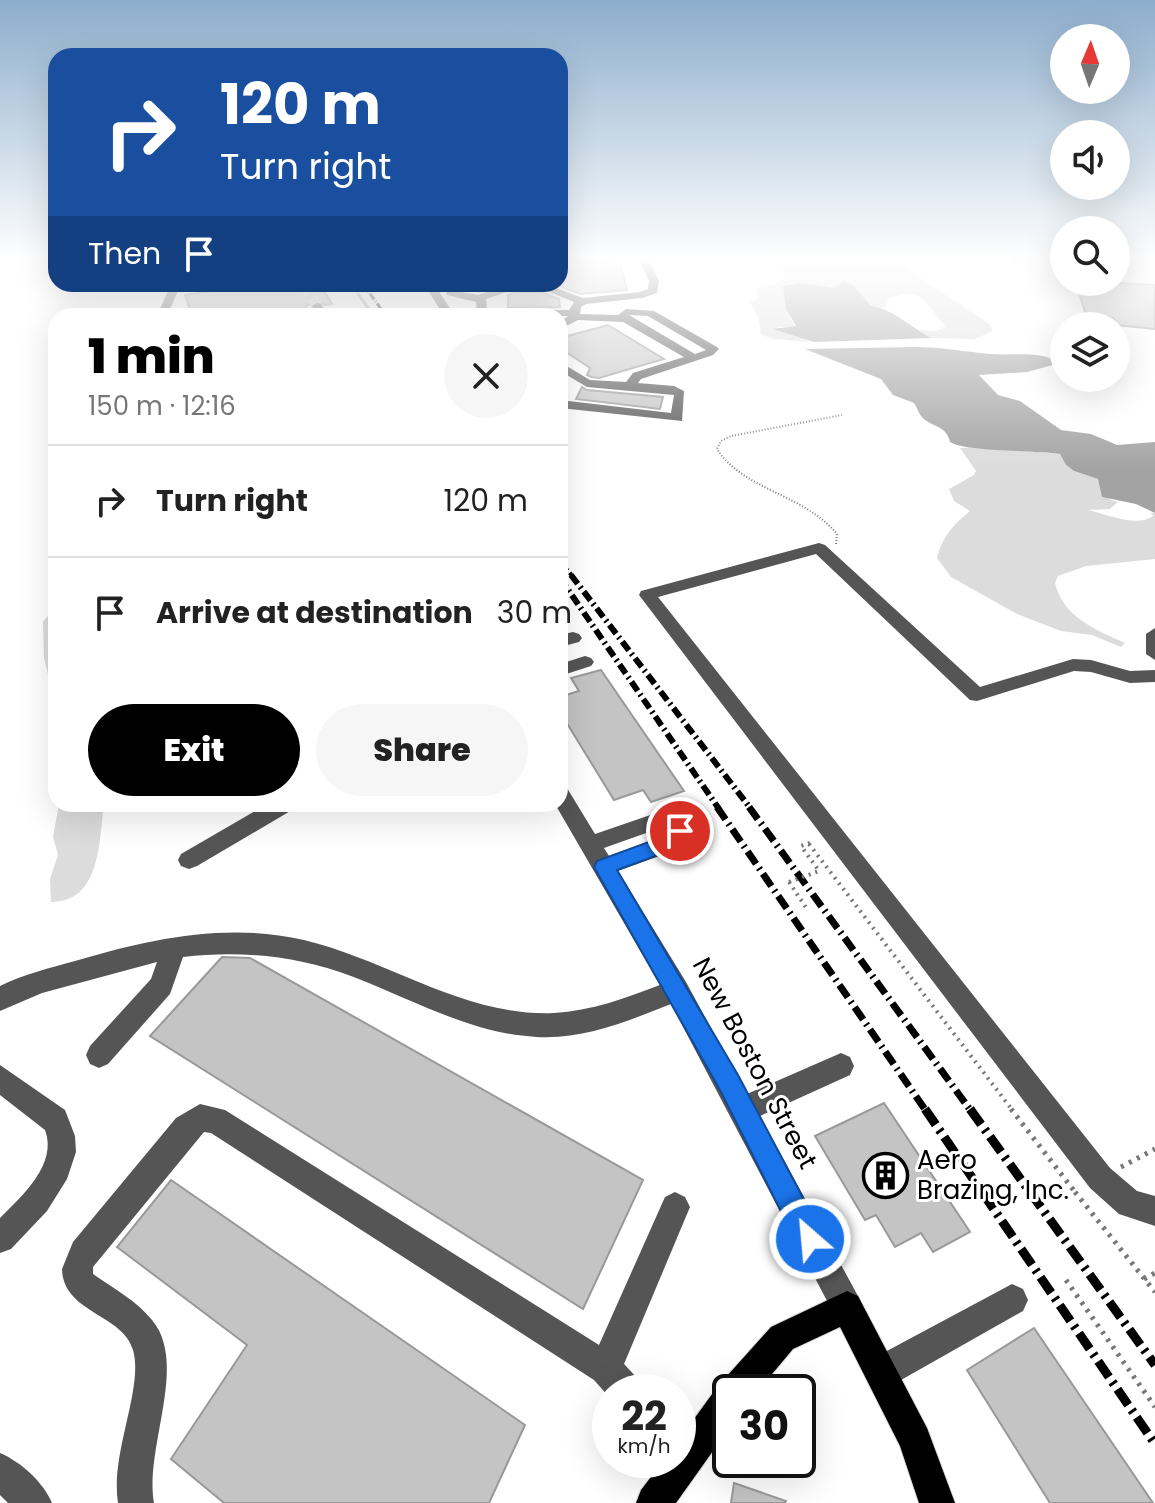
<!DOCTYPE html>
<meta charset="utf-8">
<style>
body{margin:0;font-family:Poppins,sans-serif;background:#f6f6f6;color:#222;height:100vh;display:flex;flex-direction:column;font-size:30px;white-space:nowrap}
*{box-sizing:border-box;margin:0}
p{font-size:26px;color:#767676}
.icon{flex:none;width:44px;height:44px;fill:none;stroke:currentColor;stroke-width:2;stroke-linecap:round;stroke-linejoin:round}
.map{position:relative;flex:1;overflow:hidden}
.side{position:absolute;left:48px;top:308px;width:520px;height:504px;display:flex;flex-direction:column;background:#fff;border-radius:24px;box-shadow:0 8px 32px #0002}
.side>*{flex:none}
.guide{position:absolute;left:48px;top:48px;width:520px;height:244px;border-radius:24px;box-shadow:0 8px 32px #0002;background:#1a4fa0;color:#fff;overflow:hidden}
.needle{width:52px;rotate:2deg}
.fabs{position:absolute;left:1050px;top:24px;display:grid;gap:16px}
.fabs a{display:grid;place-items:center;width:80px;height:80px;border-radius:50%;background:#fff;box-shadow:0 8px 32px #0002;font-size:40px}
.speed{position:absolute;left:592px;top:1374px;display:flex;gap:16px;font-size:40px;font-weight:700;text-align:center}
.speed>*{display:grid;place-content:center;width:104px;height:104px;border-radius:50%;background:#fff;box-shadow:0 8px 32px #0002;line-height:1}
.speed small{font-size:20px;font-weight:400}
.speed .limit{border:4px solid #111;border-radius:12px;background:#fff;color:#111}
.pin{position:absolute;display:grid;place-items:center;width:68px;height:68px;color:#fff;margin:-34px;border:4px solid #fff;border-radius:50%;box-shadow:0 2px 8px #0007}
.me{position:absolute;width:88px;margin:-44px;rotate:333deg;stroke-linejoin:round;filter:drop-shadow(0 0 6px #0008)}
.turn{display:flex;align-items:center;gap:28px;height:168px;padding:0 40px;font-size:36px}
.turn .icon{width:104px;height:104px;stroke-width:2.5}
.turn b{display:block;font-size:56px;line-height:68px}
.then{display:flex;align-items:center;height:76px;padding:0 40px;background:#0003;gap:16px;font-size:30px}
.round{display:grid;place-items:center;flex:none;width:84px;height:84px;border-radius:42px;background:#f6f6f6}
.summary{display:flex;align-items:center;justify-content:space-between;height:136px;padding:0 40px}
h1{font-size:48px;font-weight:800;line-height:60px;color:#000}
.button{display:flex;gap:16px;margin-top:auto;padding:16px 40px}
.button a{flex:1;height:92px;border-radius:48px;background:#000;color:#fff;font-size:32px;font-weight:800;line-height:92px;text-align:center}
.button a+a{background:#f6f6f6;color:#222}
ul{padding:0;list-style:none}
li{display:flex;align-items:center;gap:24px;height:112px;padding:0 40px;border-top:2px solid #e0e0e0}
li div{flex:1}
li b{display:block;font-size:30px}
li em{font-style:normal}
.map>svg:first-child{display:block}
</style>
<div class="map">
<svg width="1155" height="1503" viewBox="0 0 1155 1503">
<rect width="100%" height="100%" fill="#fff"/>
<g fill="#dcdcdc">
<path d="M 778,260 L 894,260 L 989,324 L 993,331 L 975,339 L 932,338 L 919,330 L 936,331 L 946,327 C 927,306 924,284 888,299 L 886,308 L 871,306 L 858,293 L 795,283 L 789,283 L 786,309 L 795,327 L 777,327 L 810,342 L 772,339 L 761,334 L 758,316 L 750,303 L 759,298 L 755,289 C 763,287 788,285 784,271 C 783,267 779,264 778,260 Z"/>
<path d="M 979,447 L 1060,454 L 1066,465 L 1074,471 L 1098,479 C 1103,491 1102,498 1118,502 L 1110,509 L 1088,510 C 1107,514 1136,528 1153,516 L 1151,513 L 1155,513 L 1155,559 L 1086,566 L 1058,576 L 1055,583 C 1063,617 1096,630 1125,643 L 1121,647 L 1092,635 L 1061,631 L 1017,614 L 951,577 L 937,558 C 941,538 955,523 970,511 L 954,501 L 949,489 L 974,475 L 976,471 L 960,448 Z"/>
<path d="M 56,606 L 56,707 L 44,658 L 43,622 Z"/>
<path d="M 59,804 L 104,804 C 99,841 101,902 51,902 L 50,879 L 58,855 L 53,837 Z"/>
</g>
<g fill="#a3a3a3">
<path d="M 844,281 L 853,285 L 871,306 C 892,308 911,328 932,338 L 814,342 L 773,329 L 796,326 L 786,309 L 783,286 L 800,283 L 834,288 Z"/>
<path d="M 916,347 C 941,347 966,352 991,354 C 1015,356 1039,350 1060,363 L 1027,372 L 979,375 L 998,395 L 1020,401 L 1061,430 L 1091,434 L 1117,445 L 1155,442 L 1155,513 L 1136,504 L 1102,497 L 1098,479 L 1074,471 L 1066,465 L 1060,454 C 1037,450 964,452 950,442 C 946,424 931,428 921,416 C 918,412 917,407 914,403 L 893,395 L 881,379 L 805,349 Z"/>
</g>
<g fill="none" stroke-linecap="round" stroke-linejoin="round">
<path stroke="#a3a3a3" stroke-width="3" d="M 358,294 L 374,316"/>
</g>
<g fill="#c4c4c4" stroke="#999" stroke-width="2">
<path d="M 560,260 L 608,260 L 608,264 L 620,264 L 627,290 L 580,294 L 560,286 Z"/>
<path d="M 1100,282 L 1155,285 L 1155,329 L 1116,325 L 1113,318 L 1086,315 L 1076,284 L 1101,286 Z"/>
<path d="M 243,284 L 320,284 L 332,304 L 325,305 L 315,300 L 304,308 L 309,316 L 192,316 L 185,295 L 244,286 Z"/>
<path d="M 516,292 L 541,292 L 559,299 L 560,307 L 508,308 L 508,295 Z"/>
<path d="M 608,325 L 664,359 L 599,378 L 591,377 L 587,375 L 590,368 L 560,348 L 560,338 Z"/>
<path d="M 582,387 L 587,390 L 663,397 L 660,409 L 576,399 Z"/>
<path d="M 601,670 L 684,791 L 651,802 L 643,790 L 614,800 L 560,712 L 560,697 L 579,691 L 571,678 Z"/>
<path d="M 222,957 L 250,958 L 643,1180 L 583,1309 L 150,1036 Z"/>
<path d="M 884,1103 L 970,1232 L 933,1252 L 921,1233 L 895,1247 L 876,1215 L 865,1220 L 815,1136 Z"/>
<path d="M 171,1180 L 525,1425 L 489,1503 L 224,1503 L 171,1459 L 247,1345 L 117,1247 Z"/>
<path d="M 1034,1328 L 1153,1503 L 1050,1503 L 967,1370 Z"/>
<path d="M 734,1483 L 786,1501 L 785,1503 L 731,1503 Z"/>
</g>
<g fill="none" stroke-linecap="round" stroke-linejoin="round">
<path stroke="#d9d9d9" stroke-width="11" stroke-dasharray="11 5" stroke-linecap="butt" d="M 304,284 L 317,306"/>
<defs>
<path id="major" d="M 847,1291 L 858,1296 L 927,1428 L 955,1503 L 919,1503 L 900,1446 L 840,1327 L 793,1349 L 757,1392 L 730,1392 L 730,1427 L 676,1503 L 636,1503 L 641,1490 L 664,1460 L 678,1460 L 678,1441 L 718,1386 L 771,1327 Z"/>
</defs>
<use href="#major" stroke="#dbdbdb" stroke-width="2"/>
<path stroke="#777" stroke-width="2" stroke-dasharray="1 2" stroke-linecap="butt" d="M 836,544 L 837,534 C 804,494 743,490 717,449 L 721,441 L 731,436 L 842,415"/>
<g stroke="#777" stroke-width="4" stroke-dasharray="2 5" stroke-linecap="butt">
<path d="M 810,843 L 801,846 L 819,871"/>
<path d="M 809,844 L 1013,1111"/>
<path d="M 789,882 L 807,909"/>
</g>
<g stroke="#777" stroke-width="5" stroke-dasharray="3 6" stroke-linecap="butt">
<path d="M 1011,1109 L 1075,1192"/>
<path d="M 1121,1167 L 1155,1149"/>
<path d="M 1075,1192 L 1155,1292"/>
<path d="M 1144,1279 L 1155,1273"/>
<path d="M 1066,1280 L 1155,1407"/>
</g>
<g fill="#555" fill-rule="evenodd">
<path d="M 639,260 L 649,260 L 659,281 L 657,293 L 642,298 L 586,304 L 581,307 L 580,314 L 618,315 L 626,309 L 654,311 L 717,347 L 719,349 L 713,355 L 641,379 L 638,383 L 674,386 L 684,391 L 682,421 L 560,408 L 560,400 L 671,413 L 674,395 L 587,387 L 560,371 L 560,362 L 590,380 L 626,382 L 633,373 L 684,357 L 623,322 L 578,320 L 560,329 L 560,322 L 568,316 L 480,316 L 477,313 L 476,302 L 447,295 L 443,284 L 453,284 L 456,291 L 478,295 L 512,284 L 545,284 L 583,298 L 640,292 L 648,289 L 649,281 ZM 516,289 L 542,289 L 574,302 L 569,310 L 487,311 L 486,299 ZM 629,315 L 648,316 L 706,350 L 695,354 Z"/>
<path d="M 1010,260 L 1020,260 L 1021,261 L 1016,264 Z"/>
<path d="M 171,284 L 181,284 L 167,316 L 157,316 Z"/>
<path d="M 424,284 L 434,284 L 455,316 L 444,316 Z"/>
<path d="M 317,303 L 321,304 L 328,316 L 318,316 L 312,306 Z"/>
<path d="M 819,543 L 825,545 L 980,687 L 1073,659 L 1091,660 L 1130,671 L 1155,670 L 1155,682 L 1130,683 L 1091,672 L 1074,671 L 977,701 L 970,700 L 816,554 L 658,597 L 1110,1168 L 1137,1191 L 1155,1196 L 1155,1226 L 1119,1214 L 1090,1188 L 639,595 L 641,591 Z"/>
<path d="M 1155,628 L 1155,660 L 1146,654 L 1146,634 Z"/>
<path d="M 573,632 L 579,634 L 582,638 L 579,642 L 560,647 L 560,635 Z"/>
<path d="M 585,656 L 591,658 L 594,662 L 591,666 L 560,676 L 560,664 Z"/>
<path d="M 560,786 L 567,788 L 595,834 L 662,811 L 685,820 L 691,836 L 684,847 L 618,871 L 686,982 L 747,1094 L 841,1053 L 850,1057 L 854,1066 L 850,1075 L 760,1116 L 858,1296 L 863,1307 L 858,1318 L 847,1323 L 836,1318 L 671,1004 C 628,1021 583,1040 536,1037 C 469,1033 412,999 351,976 C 297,956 240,950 183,957 L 170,994 L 108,1064 L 99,1068 L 90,1064 L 86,1055 L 90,1046 L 151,979 L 157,962 L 42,993 L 0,1011 L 0,986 C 24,974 50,968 75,961 C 149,939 227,922 304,940 C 388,960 465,1017 554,1013 C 591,1011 626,998 660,985 L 555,804 L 560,804 ZM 663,827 L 669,831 L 668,835 L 609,856 L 604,848 Z"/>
<path d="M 267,804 L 296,804 L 292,810 L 197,866 L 189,869 L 181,866 L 178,860 L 181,854 Z"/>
<path d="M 0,1065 L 65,1110 L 75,1136 L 76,1152 L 67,1179 L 47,1211 L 11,1249 L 0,1253 L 0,1218 C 22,1196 58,1164 45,1130 L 0,1095 Z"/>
<path d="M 200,1104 L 225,1110 L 599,1345 L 665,1197 L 675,1192 L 685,1197 L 690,1207 L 624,1364 L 639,1380 L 644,1392 L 610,1392 L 610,1398 L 594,1380 L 211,1133 L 204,1132 L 93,1267 L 93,1274 C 113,1288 137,1301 152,1320 C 189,1364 144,1448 154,1503 L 118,1503 C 110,1453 144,1388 133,1350 C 123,1314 63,1313 62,1269 L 73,1242 L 176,1118 Z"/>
<path d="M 1012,1284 L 1023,1289 L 1028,1300 L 1023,1311 L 894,1384 L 882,1389 L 870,1384 L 865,1372 L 870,1360 Z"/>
<path d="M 0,1453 C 21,1462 43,1482 52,1503 L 8,1503 L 0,1495 Z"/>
</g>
<use href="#major" fill="#000" fill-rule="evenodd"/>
<path stroke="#000" stroke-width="3" stroke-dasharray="7 2 1 2" stroke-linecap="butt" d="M 363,284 L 386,316"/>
<path stroke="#000" stroke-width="4" stroke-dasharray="9 3 1 3" stroke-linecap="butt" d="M 560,560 L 573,577"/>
<g stroke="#000" stroke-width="6" stroke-dasharray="11 4 2 4" stroke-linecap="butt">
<path d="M 571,575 L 751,809"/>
<path d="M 560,578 L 719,809"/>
</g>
<g stroke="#000" stroke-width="7" stroke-dasharray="15 5 2 5" stroke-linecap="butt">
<path d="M 717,807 L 926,1111"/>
<path d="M 749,807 L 971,1111"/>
</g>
<g stroke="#000" stroke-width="9" stroke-dasharray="19 6 3 6" stroke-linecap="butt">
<path d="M 925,1109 L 1155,1444"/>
<path d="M 970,1109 L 1155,1365"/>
</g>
<path stroke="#777" stroke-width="4" stroke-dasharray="2 5" stroke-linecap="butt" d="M 789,882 L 819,871"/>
</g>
<linearGradient id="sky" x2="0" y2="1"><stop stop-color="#8cadcc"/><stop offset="0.55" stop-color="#fff"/><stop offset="1" stop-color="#fff" stop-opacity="0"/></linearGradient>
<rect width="1155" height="470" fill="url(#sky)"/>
<path fill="#1a73e8" stroke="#114b97" stroke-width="2" d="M 680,823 L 687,825 L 690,831 L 683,846 L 617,870 L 738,1075 L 820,1230 L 824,1239 L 820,1249 L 810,1253 L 800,1249 L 721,1092 L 594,867 L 597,861 L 668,835 L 673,825 Z"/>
<defs>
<symbol id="building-ring" viewBox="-11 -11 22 22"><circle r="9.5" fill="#fff" stroke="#000" stroke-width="1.5"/><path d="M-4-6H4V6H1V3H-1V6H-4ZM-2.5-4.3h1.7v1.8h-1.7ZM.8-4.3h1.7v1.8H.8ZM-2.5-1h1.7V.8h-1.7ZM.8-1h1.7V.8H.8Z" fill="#000"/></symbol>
</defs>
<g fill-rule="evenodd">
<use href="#building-ring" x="860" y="1150" width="51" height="51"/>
</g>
<g text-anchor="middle" stroke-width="6" stroke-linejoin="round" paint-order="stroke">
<g font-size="26" fill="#000" stroke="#fff">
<text transform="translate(755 1063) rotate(62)" y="9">New Boston Street</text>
</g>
<g font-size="26" fill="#000" stroke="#fff" text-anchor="start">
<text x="917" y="1169">Aero<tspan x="917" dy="30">Brazing, Inc.</tspan></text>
</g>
</g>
</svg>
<div class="fabs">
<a><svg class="needle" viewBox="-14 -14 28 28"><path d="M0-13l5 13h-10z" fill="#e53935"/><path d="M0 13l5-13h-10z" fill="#767676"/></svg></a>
<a><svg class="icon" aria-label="sound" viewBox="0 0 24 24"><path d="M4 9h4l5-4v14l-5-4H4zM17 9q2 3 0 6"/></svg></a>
<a><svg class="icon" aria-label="search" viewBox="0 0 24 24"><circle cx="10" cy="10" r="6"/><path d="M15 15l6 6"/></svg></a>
<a><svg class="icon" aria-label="layers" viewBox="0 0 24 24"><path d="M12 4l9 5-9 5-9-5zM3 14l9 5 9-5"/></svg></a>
</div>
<div class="speed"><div>22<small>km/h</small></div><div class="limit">30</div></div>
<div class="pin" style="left:680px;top:831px;background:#d93025"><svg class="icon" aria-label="arrive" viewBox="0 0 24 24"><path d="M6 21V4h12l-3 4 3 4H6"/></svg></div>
<svg class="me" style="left:810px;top:1239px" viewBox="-20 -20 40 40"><circle r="17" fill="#1a73e8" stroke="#fff" stroke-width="3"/><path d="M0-11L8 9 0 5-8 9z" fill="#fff"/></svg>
<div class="guide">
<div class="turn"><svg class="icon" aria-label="right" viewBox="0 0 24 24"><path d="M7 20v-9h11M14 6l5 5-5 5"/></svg><div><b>120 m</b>Turn right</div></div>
<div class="then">Then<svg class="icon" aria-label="arrive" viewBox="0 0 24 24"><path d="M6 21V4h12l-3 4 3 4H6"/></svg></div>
</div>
<section class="side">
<div class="summary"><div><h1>1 min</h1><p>150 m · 12:16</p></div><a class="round"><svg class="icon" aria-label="close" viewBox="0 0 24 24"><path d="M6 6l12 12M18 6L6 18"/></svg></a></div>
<ul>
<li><svg class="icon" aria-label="right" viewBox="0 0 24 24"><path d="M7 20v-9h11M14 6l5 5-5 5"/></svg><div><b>Turn right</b></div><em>120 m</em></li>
<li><svg class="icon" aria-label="arrive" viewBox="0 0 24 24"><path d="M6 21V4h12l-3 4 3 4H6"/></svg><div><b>Arrive at destination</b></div><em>30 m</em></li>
</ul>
<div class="button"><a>Exit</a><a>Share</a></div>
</section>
</div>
